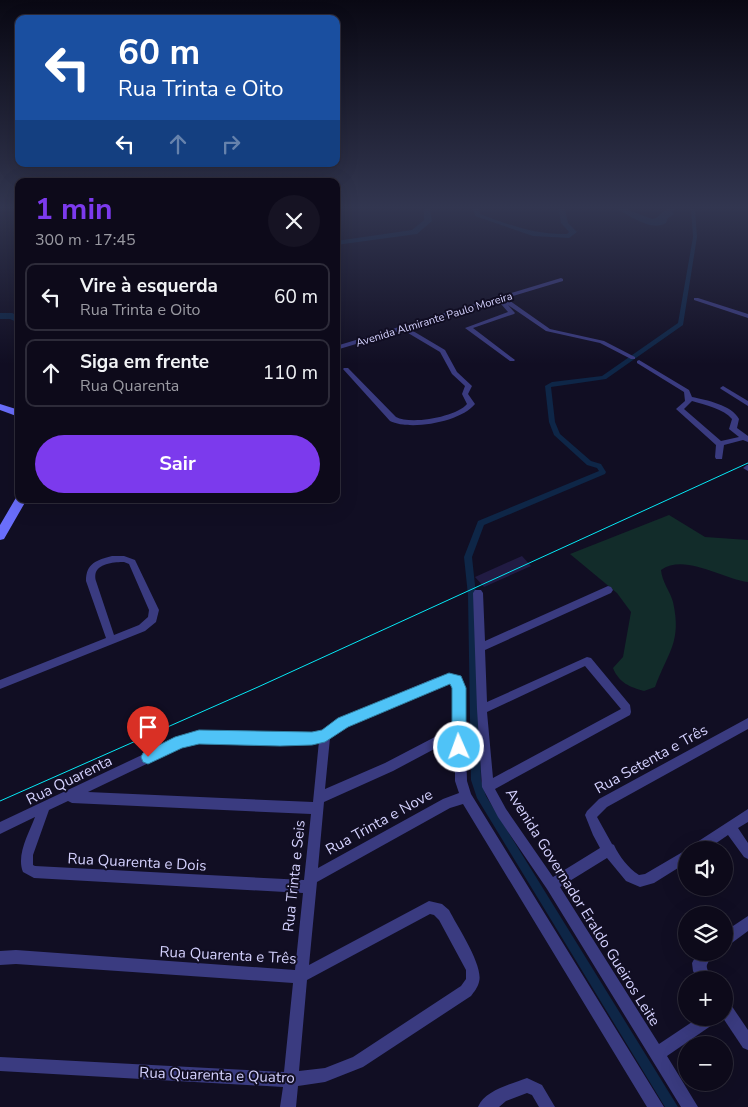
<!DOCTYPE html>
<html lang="pt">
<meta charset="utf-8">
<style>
body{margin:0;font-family:"Nunito Sans",sans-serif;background:#161323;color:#f1f3f6;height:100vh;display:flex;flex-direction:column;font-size:19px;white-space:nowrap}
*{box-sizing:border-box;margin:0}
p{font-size:16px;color:#9a9aa2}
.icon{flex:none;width:28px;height:28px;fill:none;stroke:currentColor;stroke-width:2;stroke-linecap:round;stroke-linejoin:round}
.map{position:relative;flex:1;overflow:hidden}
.details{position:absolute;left:15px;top:178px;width:325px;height:325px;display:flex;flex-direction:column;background:#0d0a1a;border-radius:10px;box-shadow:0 5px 20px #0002,0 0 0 1px #2d2b39}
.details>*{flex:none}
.hud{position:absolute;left:15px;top:15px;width:325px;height:152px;border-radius:10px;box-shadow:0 5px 20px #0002,0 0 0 1px #2d2b39;background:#1a4fa0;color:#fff;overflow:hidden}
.controls{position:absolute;left:678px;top:841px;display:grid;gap:10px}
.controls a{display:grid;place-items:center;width:55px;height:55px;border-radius:50%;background:#0d0a1a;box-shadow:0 5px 20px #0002,0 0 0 1px #2d2b39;font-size:25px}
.pin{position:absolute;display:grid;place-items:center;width:42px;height:42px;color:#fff;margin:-51px -21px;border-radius:50% 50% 50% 0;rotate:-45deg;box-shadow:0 0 5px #0007}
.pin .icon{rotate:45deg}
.me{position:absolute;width:55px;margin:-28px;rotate:358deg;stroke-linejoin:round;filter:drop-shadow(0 0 4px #0008)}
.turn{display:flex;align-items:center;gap:18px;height:105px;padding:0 20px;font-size:22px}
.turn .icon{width:65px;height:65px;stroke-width:2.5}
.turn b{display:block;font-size:35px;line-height:42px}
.lanes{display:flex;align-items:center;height:48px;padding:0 20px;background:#0003;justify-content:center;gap:25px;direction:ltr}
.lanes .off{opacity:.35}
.round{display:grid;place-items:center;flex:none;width:52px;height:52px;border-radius:26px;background:#161323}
.overview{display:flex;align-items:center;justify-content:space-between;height:85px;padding:0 20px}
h1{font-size:30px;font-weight:700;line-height:38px;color:#7c3aed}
.action{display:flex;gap:10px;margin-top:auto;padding:10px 20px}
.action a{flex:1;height:58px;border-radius:30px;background:#7c3aed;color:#fff;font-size:20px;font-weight:700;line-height:58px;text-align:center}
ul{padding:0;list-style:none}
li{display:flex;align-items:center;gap:15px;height:68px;margin:0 10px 8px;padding:0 10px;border:2px solid #2d2b39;border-radius:10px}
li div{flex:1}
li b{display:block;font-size:19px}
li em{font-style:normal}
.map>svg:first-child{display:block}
</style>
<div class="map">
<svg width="748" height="1107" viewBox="0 0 748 1107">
<rect width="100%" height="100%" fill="#110e23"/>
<path fill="#122c2a" d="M 669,515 L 705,537 L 748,540 L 748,582 C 722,579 685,553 661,570 C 662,582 670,591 673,602 C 682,642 668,652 655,687 L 644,691 C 630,687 619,683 613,668 L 623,657 L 631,612 L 617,593 L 570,554 Z"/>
<path fill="#0e2647" d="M 617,209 L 626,209 L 652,219 L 656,218 L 666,209 L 675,209 L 672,212 L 674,214 L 668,218 L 666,223 C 651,232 631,216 617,209 Z"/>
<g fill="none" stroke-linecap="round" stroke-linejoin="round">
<path fill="#0e2647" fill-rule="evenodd" d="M 691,209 L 695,209 L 697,237 L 683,325 L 606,379 L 551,387 L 555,422 L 560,434 L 591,461 L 601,464 L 606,472 L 605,474 L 484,525 L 472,557 L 476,595 L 481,780 L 486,796 L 678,1107 L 665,1107 L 477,798 L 471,780 L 468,595 L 464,557 L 478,521 L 599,471 L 597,468 L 587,465 L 554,435 L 549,422 L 545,386 L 552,382 L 602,376 L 678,323 L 693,237 Z"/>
<g fill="#0e2647" fill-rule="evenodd">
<path d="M 424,209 L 430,209 L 432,221 L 417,234 L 336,245 L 336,241 L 412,230 L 424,220 Z"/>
<path d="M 473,209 L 479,209 L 480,214 C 509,225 536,235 567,234 L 569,232 L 561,223 L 559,209 L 565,209 L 568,223 L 577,232 L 569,238 L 533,236 L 475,216 Z"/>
<path d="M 0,313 L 12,313 L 19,316 L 19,323 L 10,319 L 0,319 Z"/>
</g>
</g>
<path fill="#211b43" d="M 522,556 L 531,566 L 484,587 L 475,577 Z"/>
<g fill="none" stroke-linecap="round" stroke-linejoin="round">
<g fill="#3a3b80" fill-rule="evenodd">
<path d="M 561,278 L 563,279 L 563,281 L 506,298 L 550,329 L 604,341 L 635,357 L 635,359 L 631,359 L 600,343 L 546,331 L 508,305 L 515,313 L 514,314 L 473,328 L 515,360 L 514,361 L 510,361 L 465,328 L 508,312 L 501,304 L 504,302 L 501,300 L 408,328 L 445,350 L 457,372 L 472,386 L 468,394 L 475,404 C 461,422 410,431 390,421 L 343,369 L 344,368 L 348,368 L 396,417 C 411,425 456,417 467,404 L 462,394 L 465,386 L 452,374 L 440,352 L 403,330 L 336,350 L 336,346 Z"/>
<path d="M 694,298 L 698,298 L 748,314 L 748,318 L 694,300 Z"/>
<path d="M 639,360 L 689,390 L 692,397 C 706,400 732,405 739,419 L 737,428 L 748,436 L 748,442 L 743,440 L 724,445 L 722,459 L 716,459 L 715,457 L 716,445 L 676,409 L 685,401 L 684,392 L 637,363 L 637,361 ZM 692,401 C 705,405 724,409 732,419 L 729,429 L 739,437 L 721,441 L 684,409 Z"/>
<path d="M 723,386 L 748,401 L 748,406 L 721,389 L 720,388 Z"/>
<path d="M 747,465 L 748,465 L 748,471 L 743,468 Z"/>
<path d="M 112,556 L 124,556 L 135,560 L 159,610 L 156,622 L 145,631 L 0,689 L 0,680 L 106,638 L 86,581 C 86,563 97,560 112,556 ZM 124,562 L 129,564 L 149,610 L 148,617 L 139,625 L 114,635 L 96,581 C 95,579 95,574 96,572 C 100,563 115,562 124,562 Z"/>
<path d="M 608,586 L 611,587 L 613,590 L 611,593 L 485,650 L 487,702 L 587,657 L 591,658 L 630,705 L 631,712 L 630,715 L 495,789 L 506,809 L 553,877 L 600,848 L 593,835 L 585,815 L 587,811 L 599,799 L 748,718 L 748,729 L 607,807 L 597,817 L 612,844 L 614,845 C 619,856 628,868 639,875 L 645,874 L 686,850 L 686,863 L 654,883 L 640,887 L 626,881 L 607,858 L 560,887 L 659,1044 L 698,1018 L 717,1018 L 715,1023 L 667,1056 L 698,1107 L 681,1107 L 547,889 L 498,817 L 482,787 L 477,709 L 473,593 L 475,590 L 481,590 L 483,593 L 485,641 ZM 585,666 L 621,709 L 493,778 L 487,712 Z"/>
<path d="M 453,674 L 461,677 L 464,688 L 467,781 L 471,794 L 664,1107 L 647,1107 L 463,804 L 450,808 L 317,882 L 309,965 L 429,901 L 442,904 L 449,910 C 457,926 484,966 479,982 C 478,987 474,992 471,996 L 363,1067 L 325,1082 L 298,1086 L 296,1107 L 280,1107 L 283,1087 L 0,1071 L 0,1057 L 284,1072 L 293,983 L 16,964 L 0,965 L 0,951 L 16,950 L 295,970 L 303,893 L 34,878 L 23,872 C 16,855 29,833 35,817 L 0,834 L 0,822 L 180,737 L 199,732 L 299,734 L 323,730 L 339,719 L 435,678 ZM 453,683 L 454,727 L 385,763 L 325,789 L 330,738 L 347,725 L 440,685 ZM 455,738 L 455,781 L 459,793 L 443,799 L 318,868 L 324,802 L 393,771 ZM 319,741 L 313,802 L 88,792 L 182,747 L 199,742 L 299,744 ZM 68,801 L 72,803 L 311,814 L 304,880 L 35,866 L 33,865 L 33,855 L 49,810 ZM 430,914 L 434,915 L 439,920 L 466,970 L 466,979 L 461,986 L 353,1057 L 325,1068 L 299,1071 L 307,980 Z"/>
<path d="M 748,809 L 748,822 L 738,828 L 748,843 L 748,859 L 744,857 L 728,835 L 706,850 L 689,850 L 691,846 Z"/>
<path d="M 748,916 L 748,931 L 729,945 L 724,947 L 724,932 Z"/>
<path d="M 698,952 L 713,952 C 706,970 704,961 712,980 L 698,980 L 693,971 L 692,963 Z"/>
<path d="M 724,1000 L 729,1002 L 748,1030 L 748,1050 L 743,1048 L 723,1018 Z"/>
<path d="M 527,1078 L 542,1085 L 555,1107 L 539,1107 L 532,1095 L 527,1093 L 506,1101 L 499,1107 L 478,1107 C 485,1090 512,1084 527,1078 Z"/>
</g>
<g fill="#6a6efb" fill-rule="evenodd">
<path d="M 0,404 L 19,410 L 19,417 L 0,410 Z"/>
<path d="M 17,496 L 19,496 L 19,499 L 27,499 L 4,539 L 0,540 L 0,525 Z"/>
</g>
<path stroke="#06e9f5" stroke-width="1" d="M 0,801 L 258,687 L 748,463"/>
</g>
<linearGradient id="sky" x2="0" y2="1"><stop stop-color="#090813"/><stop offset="0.57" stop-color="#323650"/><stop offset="1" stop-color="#323650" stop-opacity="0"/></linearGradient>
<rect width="748" height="364" fill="url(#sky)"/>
<path fill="#4fc3f7" stroke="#337fa1" d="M 449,673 L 461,676 L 466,688 L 466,747 L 464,752 L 459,754 L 454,752 L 452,747 L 452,688 L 450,684 L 348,727 L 325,742 L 312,745 L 280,746 L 199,744 L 182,748 L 148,764 L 143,762 L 141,757 L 143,753 L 175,737 L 199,730 L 312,732 L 322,730 L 338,718 Z"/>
<g text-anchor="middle" stroke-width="4" stroke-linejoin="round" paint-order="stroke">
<g font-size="11" fill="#d4d1fe" stroke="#110e23">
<text transform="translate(434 319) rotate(-17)" y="4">Avenida Almirante Paulo Moreira</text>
</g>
<g font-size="15" fill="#d4d1fe" stroke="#110e23">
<text transform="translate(651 759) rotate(-29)" y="5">Rua Setenta e Três</text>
<text transform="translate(69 780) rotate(-26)" y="5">Rua Quarenta</text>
<text transform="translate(379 822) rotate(-29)" y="5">Rua Trinta e Nove</text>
<text transform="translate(137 862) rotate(3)" y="5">Rua Quarenta e Dois</text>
<text transform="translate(294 876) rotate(-84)" y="5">Rua Trinta e Seis</text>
<text transform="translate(583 907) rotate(58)" y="5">Avenida Governador Eraldo Gueiros Leite</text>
<text transform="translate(228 955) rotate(3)" y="5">Rua Quarenta e Três</text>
<text transform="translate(217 1075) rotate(2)" y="5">Rua Quarenta e Quatro</text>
</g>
</g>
</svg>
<div class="controls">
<a><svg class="icon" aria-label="sound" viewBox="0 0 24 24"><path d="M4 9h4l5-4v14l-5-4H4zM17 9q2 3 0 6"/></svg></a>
<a><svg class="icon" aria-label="layers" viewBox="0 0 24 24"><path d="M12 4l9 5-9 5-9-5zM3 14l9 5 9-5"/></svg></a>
<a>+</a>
<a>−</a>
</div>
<div class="pin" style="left:148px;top:757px;background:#d93025"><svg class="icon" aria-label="arrive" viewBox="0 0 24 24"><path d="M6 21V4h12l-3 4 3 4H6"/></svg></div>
<svg class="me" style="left:459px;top:747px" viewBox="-20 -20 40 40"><circle r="17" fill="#4fc3f7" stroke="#fff" stroke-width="3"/><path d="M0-11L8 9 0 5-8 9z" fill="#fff"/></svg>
<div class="hud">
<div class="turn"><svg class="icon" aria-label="left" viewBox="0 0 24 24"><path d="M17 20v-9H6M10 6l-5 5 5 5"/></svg><div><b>60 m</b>Rua Trinta e Oito</div></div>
<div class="lanes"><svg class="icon" aria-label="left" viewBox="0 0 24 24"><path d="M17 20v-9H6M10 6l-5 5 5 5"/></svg><svg class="icon off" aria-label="ahead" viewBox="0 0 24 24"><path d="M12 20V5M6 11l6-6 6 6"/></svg><svg class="icon off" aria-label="right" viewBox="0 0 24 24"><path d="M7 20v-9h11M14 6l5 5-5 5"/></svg></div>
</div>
<section class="details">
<div class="overview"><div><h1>1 min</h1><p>300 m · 17:45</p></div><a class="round"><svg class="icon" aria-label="close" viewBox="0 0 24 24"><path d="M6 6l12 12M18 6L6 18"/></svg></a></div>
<ul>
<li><svg class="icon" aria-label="left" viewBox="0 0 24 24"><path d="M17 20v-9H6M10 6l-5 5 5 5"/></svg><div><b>Vire à esquerda</b><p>Rua Trinta e Oito</p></div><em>60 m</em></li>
<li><svg class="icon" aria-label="ahead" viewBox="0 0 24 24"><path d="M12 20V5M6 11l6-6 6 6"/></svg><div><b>Siga em frente</b><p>Rua Quarenta</p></div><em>110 m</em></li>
</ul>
<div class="action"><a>Sair</a></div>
</section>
</div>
